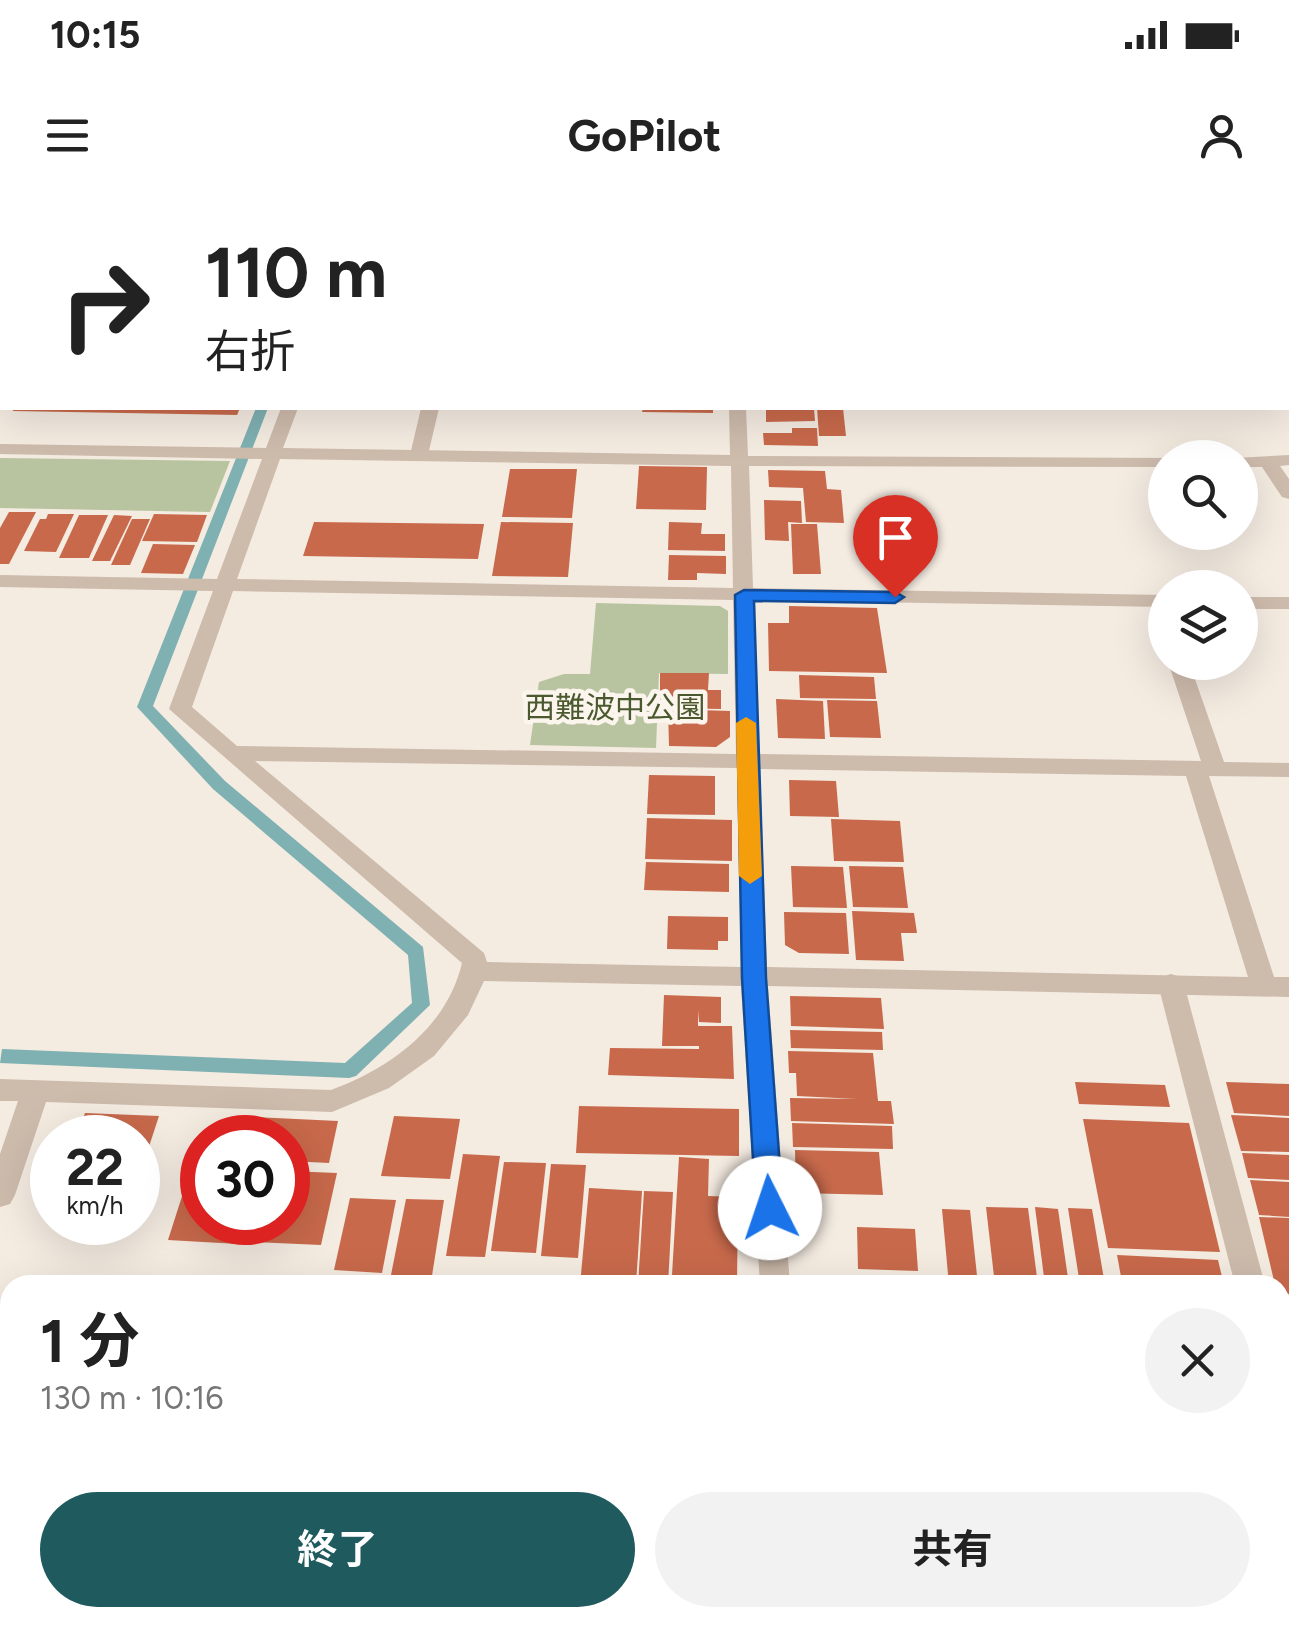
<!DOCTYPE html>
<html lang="ja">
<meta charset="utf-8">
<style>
body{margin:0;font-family:Figtree,"Noto Sans JP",sans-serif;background:#f2f2f2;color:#222;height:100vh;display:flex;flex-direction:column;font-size:38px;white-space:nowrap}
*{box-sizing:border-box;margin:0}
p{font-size:32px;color:#767676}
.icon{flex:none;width:55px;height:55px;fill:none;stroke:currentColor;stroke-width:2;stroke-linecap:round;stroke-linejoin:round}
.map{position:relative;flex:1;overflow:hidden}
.drawer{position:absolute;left:0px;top:1075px;width:1290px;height:352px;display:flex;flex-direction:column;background:#fff;border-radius:30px 30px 0 0;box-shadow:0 10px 40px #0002}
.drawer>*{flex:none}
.guide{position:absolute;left:0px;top:0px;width:1290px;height:210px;box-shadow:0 10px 40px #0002;background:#fff;color:#222;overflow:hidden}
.fabs{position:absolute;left:1148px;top:240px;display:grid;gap:20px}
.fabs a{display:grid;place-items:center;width:110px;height:110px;border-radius:50%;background:#fff;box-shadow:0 10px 40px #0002;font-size:50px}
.speed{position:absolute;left:30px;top:915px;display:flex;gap:20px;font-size:50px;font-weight:700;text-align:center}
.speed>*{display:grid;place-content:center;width:130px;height:130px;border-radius:50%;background:#fff;box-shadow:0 10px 40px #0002;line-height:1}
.speed small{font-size:25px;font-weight:400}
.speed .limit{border:15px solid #d22;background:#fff;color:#111}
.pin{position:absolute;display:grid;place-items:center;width:85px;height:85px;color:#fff;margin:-102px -42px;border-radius:50% 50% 50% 0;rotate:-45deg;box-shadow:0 0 10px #0007}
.pin .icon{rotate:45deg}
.me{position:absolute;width:110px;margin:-55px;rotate:356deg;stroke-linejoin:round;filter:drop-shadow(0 0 8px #0008)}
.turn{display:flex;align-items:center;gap:35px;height:210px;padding:0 40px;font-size:45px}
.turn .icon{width:130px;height:130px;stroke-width:2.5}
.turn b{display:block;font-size:70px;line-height:85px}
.round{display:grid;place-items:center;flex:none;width:105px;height:105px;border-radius:52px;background:#f2f2f2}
.headline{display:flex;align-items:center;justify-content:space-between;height:170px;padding:0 40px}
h1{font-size:60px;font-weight:700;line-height:75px}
.button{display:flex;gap:20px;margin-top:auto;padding:20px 40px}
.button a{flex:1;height:115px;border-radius:60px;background:#1f5a5e;color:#fff;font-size:40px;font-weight:700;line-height:115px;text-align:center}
.button a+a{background:#f2f2f2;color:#222}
.status{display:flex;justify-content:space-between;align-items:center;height:70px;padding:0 50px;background:#fff;direction:ltr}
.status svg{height:28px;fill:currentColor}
header{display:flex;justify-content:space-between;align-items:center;height:130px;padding:0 40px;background:#fff;font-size:45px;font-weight:700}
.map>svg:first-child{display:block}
</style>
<div class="status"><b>10:15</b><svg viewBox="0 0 49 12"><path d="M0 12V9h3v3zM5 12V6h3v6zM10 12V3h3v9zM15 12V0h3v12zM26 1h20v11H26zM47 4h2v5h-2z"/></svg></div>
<header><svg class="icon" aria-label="menu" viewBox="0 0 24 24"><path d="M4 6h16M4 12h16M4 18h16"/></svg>GoPilot<svg class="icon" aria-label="person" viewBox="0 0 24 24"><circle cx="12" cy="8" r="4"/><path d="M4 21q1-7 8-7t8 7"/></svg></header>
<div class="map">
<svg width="1289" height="1426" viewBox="0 0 1289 1426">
<rect width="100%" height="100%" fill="#f4ebe1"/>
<g fill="#b8c4a0">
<path d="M 0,258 L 230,261 L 210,312 L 0,308 Z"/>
<path d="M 596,403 L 720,406 L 728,411 L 728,474 L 659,473 L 656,548 L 530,545 L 539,482 L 564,474 L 590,474 Z"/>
</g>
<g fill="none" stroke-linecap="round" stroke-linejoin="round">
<path fill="#7fb0b2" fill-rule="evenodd" d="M 256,208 L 268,208 L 153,506 L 225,581 L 423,747 L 430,805 L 356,876 L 349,878 L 0,863 L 2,849 L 345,863 L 412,803 L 408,755 L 213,589 L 137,507 Z"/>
</g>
<g fill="#c8694b">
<path d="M 13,208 L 240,208 L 237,215 L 13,211 Z"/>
<path d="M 643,208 L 713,208 L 713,213 L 642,212 Z"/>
<path d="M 814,208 L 815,221 L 766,222 L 766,209 Z"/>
<path d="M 817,208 L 843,208 L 846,236 L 819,236 Z"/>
<path d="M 792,228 L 817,228 L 818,246 L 764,245 L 763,233 L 792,233 Z"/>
<path d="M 639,266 L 707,267 L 706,310 L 636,309 Z"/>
<path d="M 510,269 L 577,269 L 572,318 L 502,317 Z"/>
<path d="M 768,270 L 825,271 L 827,289 L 841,290 L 844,323 L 806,322 L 803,288 L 769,287 Z"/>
<path d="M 764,300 L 801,301 L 802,323 L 788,322 L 789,341 L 765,340 Z"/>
<path d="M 9,312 L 36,312 L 9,364 L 0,364 L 0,328 Z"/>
<path d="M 48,314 L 74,314 L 56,352 L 24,351 L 40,319 L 46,319 Z"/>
<path d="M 154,314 L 207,315 L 197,342 L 142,341 Z"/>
<path d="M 79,315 L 108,315 L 89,358 L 59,358 Z"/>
<path d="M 114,315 L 132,316 L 110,361 L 92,361 Z"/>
<path d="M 132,319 L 150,319 L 130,365 L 111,365 Z"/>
<path d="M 314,322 L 484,324 L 478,359 L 303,356 Z"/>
<path d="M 501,322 L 573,323 L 568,377 L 492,376 Z"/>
<path d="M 669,322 L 702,323 L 701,334 L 725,334 L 725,351 L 668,350 Z"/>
<path d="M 791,324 L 817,324 L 821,374 L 793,374 Z"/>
<path d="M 153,344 L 195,345 L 183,374 L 141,373 Z"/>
<path d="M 669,355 L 726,356 L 726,374 L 697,373 L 697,380 L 668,380 Z"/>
<path d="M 789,406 L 877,408 L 887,473 L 769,471 L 768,423 L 789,423 Z"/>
<path d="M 660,473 L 709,473 L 708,490 L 721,490 L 721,509 L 660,508 Z"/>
<path d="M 799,475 L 874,477 L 876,499 L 800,498 Z"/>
<path d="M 776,499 L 823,501 L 825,539 L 778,538 Z"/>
<path d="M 827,500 L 877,501 L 881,538 L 830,537 Z"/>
<path d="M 668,509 L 730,511 L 730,537 L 716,547 L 669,546 Z"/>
<path d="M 649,575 L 715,576 L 715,615 L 647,614 Z"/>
<path d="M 789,580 L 836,581 L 839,617 L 790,616 Z"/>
<path d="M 647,618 L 732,620 L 732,661 L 645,659 Z"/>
<path d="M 831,619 L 900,621 L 904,662 L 834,661 Z"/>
<path d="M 646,662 L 729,664 L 729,692 L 644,690 Z"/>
<path d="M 791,666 L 843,667 L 847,708 L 793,707 Z"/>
<path d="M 849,666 L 903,667 L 908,708 L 853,707 Z"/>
<path d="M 852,711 L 914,713 L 917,733 L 901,733 L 904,761 L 856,760 Z"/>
<path d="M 784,712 L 846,713 L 849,754 L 799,753 L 785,745 Z"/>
<path d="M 668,716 L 728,717 L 728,741 L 718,741 L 718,750 L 667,749 Z"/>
<path d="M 664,795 L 721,797 L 721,823 L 699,822 L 698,810 L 698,826 L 732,826 L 734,879 L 608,875 L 610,848 L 699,849 L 699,846 L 662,846 Z"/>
<path d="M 790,796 L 881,798 L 884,829 L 791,826 Z"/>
<path d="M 790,830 L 882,832 L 883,850 L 791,848 Z"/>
<path d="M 788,851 L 873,853 L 878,901 L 891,901 L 894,924 L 791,921 L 790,898 L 857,899 L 797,896 L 796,873 L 789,873 Z"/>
<path d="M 1075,882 L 1165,885 L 1170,907 L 1079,904 Z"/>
<path d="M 1226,882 L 1289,884 L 1289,916 L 1234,913 Z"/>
<path d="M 579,906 L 739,909 L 739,956 L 576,953 Z"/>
<path d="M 85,913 L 159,916 L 138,980 L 138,938 L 76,938 Z"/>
<path d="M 1231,915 L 1289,918 L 1289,952 L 1241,951 Z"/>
<path d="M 236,916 L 338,921 L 329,963 L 288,961 L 288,938 L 230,938 Z"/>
<path d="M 394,916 L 460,919 L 450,979 L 381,976 Z"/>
<path d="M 1083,919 L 1189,923 L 1220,1052 L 1108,1048 Z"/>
<path d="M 792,923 L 892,926 L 893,949 L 793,947 Z"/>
<path d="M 795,950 L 879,952 L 883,995 L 796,993 Z"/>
<path d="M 1242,953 L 1289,955 L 1289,980 L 1248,978 Z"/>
<path d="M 463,954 L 500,956 L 485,1057 L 446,1056 Z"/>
<path d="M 679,957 L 709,959 L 708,996 L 738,997 L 737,1085 L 705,1085 L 705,1077 L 672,1075 Z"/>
<path d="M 504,962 L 546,963 L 536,1053 L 491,1051 Z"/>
<path d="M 551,964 L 586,965 L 578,1058 L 541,1056 Z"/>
<path d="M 192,965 L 202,966 L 202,1022 L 244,1022 L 238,1044 L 168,1040 Z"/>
<path d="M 288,971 L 337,973 L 321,1045 L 253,1042 L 258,1022 L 288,1022 Z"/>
<path d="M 1250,980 L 1289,982 L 1289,1017 L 1259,1015 Z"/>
<path d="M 589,988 L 642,991 L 636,1085 L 580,1085 Z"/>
<path d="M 644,991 L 673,992 L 668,1085 L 638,1085 Z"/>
<path d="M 350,998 L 396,1000 L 382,1073 L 334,1070 Z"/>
<path d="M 406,999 L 444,1000 L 431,1082 L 390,1080 Z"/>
<path d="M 986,1007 L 1028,1008 L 1038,1085 L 995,1085 Z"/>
<path d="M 1035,1007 L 1058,1009 L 1069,1085 L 1045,1085 Z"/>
<path d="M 1068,1008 L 1092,1009 L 1105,1085 L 1080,1085 Z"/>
<path d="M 942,1009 L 970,1010 L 978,1085 L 949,1085 Z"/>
<path d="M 1259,1017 L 1289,1018 L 1289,1094 L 1280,1094 L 1280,1085 L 1275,1085 Z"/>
<path d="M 857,1027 L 915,1029 L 918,1071 L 858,1069 Z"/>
<path d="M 1117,1055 L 1218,1060 L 1224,1085 L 1122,1082 Z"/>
<rect x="0" y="1164" width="10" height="83"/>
<path d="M 1280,1247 L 1289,1283 L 1289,1349 L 1280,1348 Z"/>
<path d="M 0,1267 L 10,1268 L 10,1339 L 0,1339 Z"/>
<path d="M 520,1418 L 578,1418 L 578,1426 L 519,1426 Z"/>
<path d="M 599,1418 L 752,1418 L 752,1426 L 598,1426 Z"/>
<path d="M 916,1418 L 1014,1418 L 1015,1426 L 916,1426 Z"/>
<path d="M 1123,1418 L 1166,1418 L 1167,1426 L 1124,1426 Z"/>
</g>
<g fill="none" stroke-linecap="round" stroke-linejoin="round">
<g fill="#cdbbac" fill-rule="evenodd">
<path d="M 421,208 L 439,208 L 428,255 L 419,260 L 410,255 Z"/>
<path d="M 1171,774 L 1180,777 L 1184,784 L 1265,1085 L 1235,1085 L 1158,784 L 1162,777 Z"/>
</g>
<g fill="#cdbbac" fill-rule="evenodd">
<rect x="731" y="0" width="14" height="2"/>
<path d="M 1185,0 L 1200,0 L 1201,2 L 1187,2 Z"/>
<rect x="1288" y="21" width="1" height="8"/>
<path d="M 1288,116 L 1289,116 L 1289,128 L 1288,127 Z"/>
<rect x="0" y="135" width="2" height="10"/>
<path d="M 281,208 L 298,208 L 283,248 L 730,255 L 729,208 L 746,208 L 748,256 L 1169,258 L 1165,258 L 1165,267 L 749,266 L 753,388 L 1165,395 L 1165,407 L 753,400 L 759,554 L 1201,561 L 1168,462 L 1189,462 L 1224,562 L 1289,563 L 1289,577 L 1209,576 L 1274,777 L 1289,777 L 1289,797 L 768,786 L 790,1085 L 760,1085 L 741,786 L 484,781 L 468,815 L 434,856 L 389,888 L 332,912 L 46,902 L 15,995 L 10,1004 L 0,1007 L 0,954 L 18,901 L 0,901 L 0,879 L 331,890 C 391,868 447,827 462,763 L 169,509 L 213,391 L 0,387 L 0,375 L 217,379 L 262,259 L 0,254 L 0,244 L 266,248 ZM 280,259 L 731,266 L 733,388 L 237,379 ZM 233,391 L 733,400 L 736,554 L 237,546 L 192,507 ZM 255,561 L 737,568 L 741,767 L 487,762 L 484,753 ZM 760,569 L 1186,576 L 1248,777 L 767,767 Z"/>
<path d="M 1289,255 L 1289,265 L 1280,266 L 1289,279 L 1289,299 L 1282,297 L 1262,267 L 1240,267 L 1240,258 L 1236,258 Z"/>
<rect x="1240" y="397" width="49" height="12"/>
<path d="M 227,1418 L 263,1418 L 262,1426 L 226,1426 Z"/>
<path d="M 456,1418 L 492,1418 L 491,1426 L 455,1426 Z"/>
</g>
<g fill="#cdbbac" fill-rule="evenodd">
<path d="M 0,1103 L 10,1104 L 10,1132 L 0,1131 Z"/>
<rect x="1280" y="1180" width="9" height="30"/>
<path d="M 832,1418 L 868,1418 L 870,1426 L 834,1426 Z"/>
</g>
</g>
<path fill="#1a73e8" stroke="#114b97" stroke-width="2.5" d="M 744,390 L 895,392 L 904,397 L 895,403 L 754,401 L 766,778 L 783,1008 L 779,1016 L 770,1020 L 760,1016 L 756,1008 L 742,778 L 735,395 Z"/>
<path fill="#f59e0b" d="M 746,517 L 756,523 L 762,676 L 750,684 L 739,676 L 736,523 Z"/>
<g text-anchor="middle" stroke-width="9" stroke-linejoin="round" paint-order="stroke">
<g font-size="30" fill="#4a5a2e" stroke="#fbf5ee">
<text x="615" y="518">西難波中公園</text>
</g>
</g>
</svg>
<div class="fabs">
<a><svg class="icon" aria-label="search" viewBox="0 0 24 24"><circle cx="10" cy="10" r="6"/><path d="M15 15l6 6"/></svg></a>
<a><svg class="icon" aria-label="layers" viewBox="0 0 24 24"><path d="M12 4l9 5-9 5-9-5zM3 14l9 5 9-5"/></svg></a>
</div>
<div class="speed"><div>22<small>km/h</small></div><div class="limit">30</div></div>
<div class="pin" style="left:895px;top:397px;background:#d93025"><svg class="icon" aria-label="arrive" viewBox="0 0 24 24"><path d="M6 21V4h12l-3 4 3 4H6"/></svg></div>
<svg class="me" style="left:770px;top:1008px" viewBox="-20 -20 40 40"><circle r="19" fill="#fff"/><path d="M0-13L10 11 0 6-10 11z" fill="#1a73e8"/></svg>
<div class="guide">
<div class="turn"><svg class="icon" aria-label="right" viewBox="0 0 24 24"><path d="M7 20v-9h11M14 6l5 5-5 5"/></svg><div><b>110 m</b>右折</div></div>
</div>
<section class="drawer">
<div class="headline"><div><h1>1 分</h1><p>130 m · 10:16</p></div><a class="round"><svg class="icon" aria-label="close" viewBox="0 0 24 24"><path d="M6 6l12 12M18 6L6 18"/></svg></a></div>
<div class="button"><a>終了</a><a>共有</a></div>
</section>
</div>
